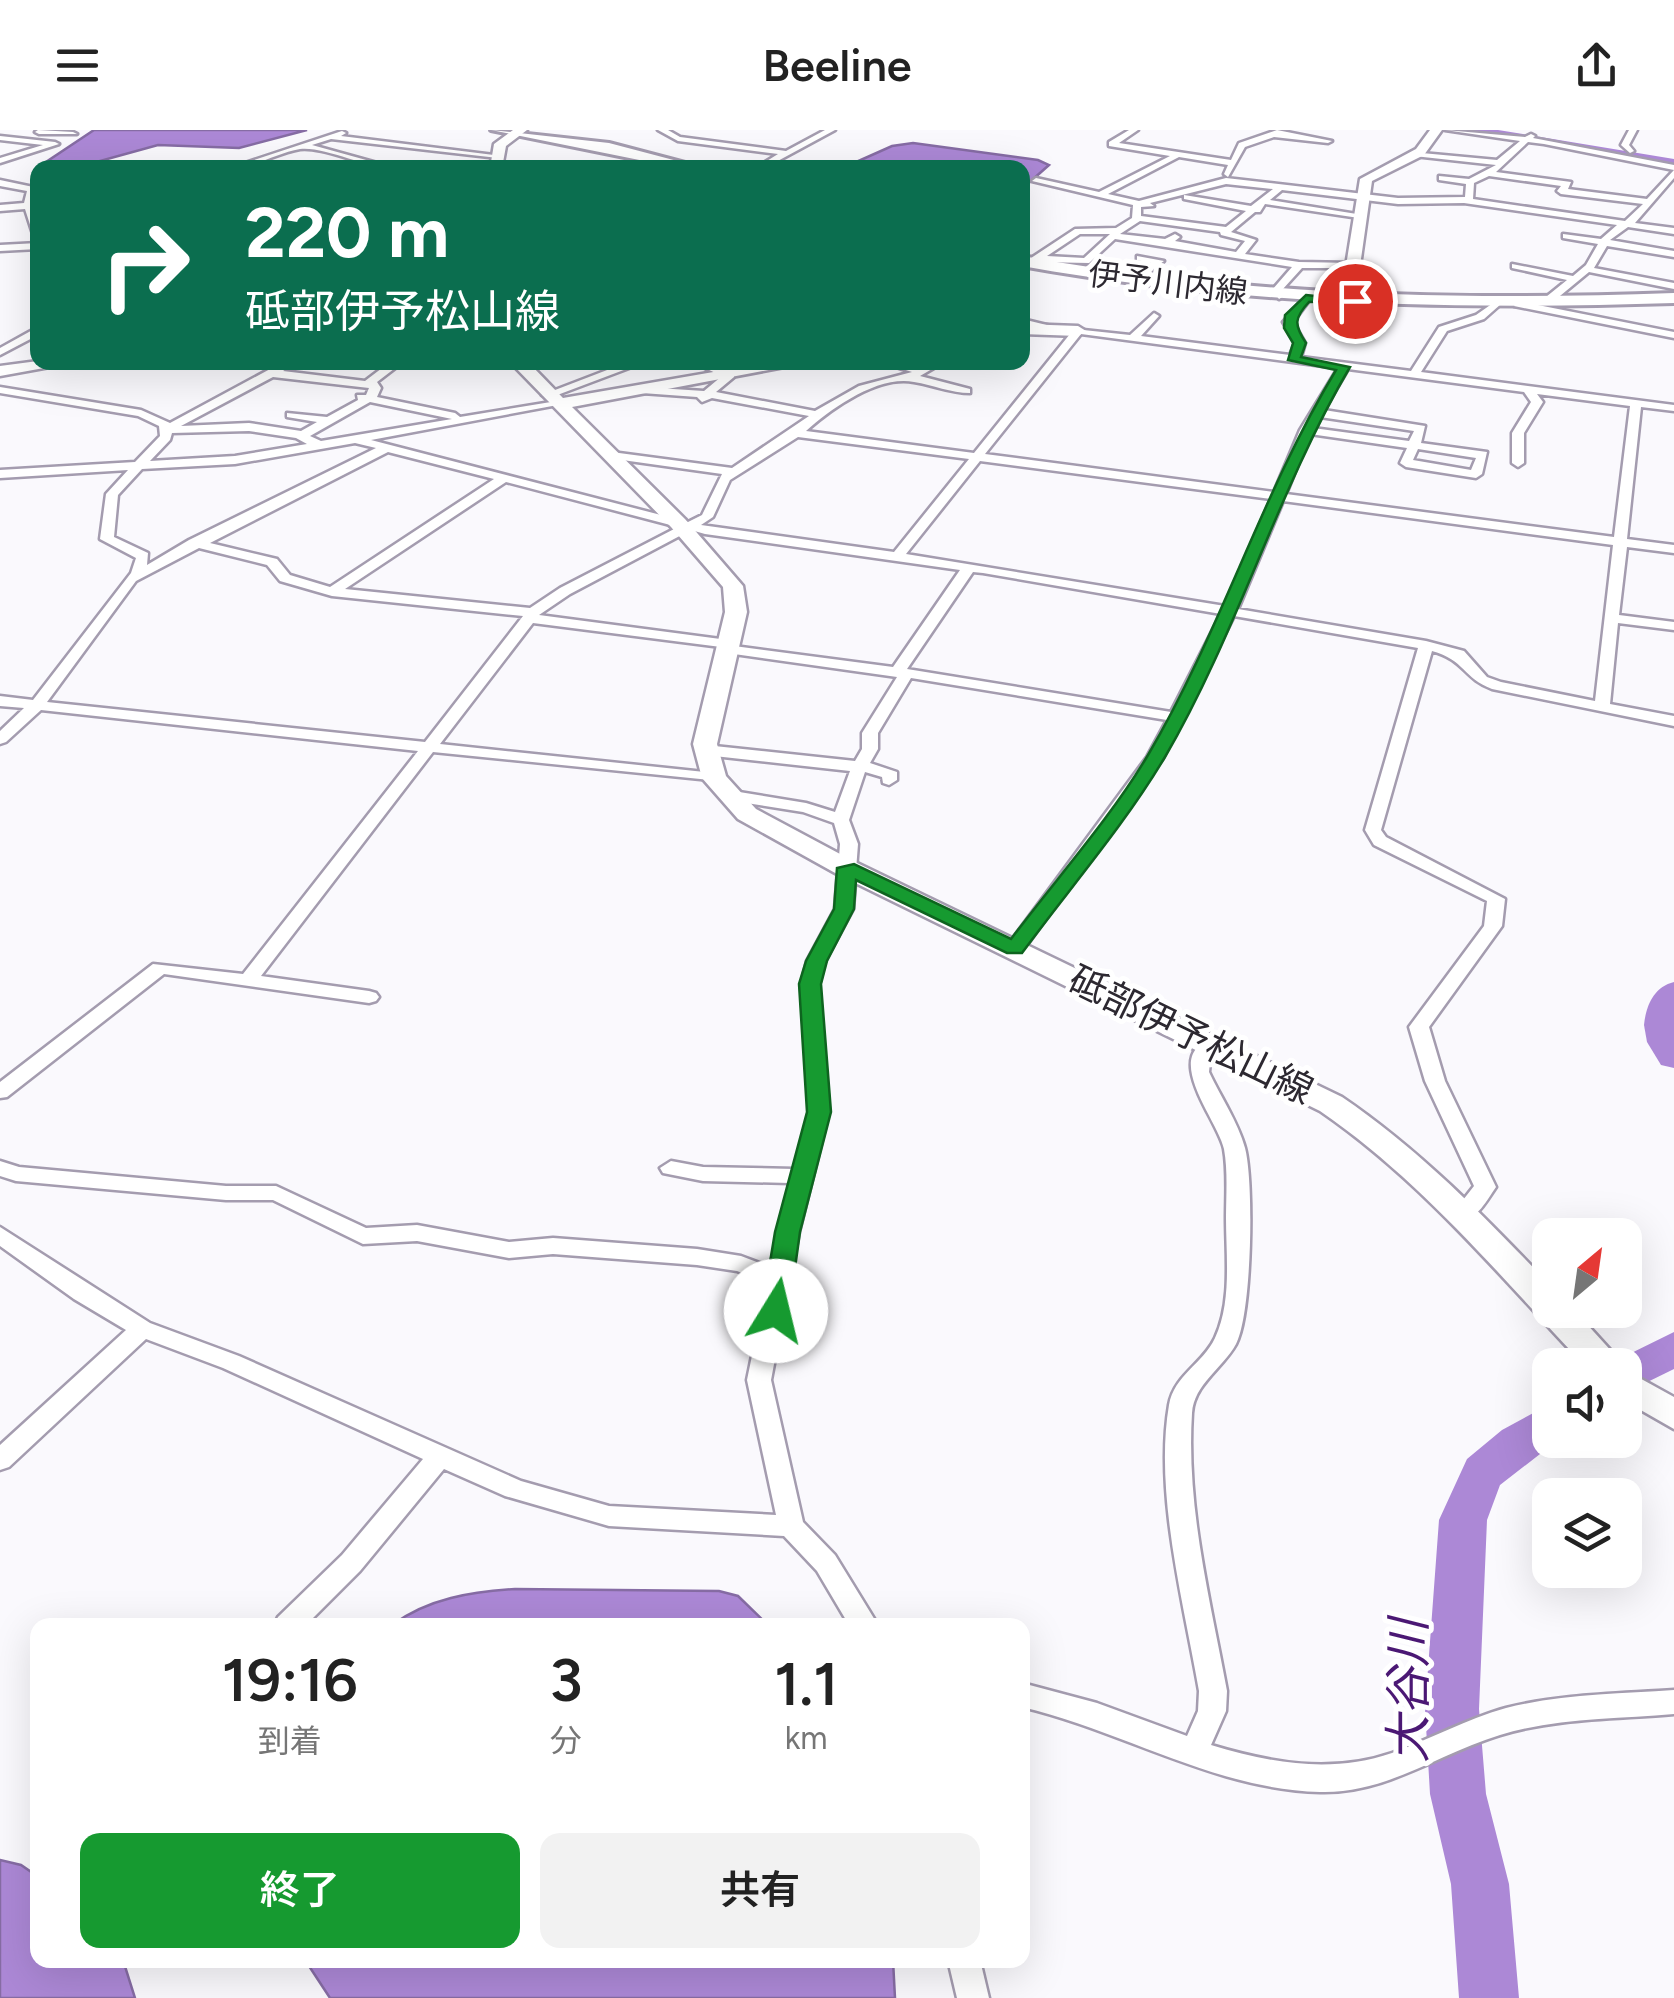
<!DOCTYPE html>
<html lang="ja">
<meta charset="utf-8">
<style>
body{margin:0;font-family:Figtree,"Noto Sans JP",sans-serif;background:#f2f2f2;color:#222;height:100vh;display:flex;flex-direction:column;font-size:38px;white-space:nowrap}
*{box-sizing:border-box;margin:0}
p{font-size:32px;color:#767676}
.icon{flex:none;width:55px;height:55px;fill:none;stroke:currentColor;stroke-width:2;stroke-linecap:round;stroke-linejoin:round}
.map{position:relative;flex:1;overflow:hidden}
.drawer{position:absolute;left:30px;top:1488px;width:1000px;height:350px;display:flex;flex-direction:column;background:#fff;border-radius:20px;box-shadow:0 10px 40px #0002}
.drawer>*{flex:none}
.hud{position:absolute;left:30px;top:30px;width:1000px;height:210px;border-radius:20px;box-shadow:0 10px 40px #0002;background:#0b6e4f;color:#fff;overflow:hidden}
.needle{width:65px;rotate:29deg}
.tools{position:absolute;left:1532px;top:1088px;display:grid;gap:20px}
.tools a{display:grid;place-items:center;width:110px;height:110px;border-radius:20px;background:#fff;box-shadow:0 10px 40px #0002;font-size:50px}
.pin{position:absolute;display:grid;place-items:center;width:85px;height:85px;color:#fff;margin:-42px;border:5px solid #fff;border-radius:50%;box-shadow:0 2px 10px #0007}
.me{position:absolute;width:110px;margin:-55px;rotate:9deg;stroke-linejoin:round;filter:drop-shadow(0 0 8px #0008)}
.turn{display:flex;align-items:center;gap:35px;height:210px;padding:0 50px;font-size:45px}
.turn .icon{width:130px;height:130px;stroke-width:2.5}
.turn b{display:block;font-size:70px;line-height:85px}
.eta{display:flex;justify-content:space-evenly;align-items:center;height:170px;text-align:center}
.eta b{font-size:60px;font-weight:600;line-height:70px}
.cta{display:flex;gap:20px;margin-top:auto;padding:20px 50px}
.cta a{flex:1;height:115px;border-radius:20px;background:#169a30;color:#fff;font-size:40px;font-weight:600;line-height:115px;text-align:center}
.cta a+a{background:#f2f2f2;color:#222}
header{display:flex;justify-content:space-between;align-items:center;height:130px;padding:0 50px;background:#fff;font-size:45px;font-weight:600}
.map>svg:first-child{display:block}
</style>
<header><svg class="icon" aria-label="menu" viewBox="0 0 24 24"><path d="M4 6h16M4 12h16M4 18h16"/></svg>Beeline<svg class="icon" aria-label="share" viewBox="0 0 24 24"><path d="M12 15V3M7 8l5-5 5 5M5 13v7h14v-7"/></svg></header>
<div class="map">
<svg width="1674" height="1868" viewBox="0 0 1674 1868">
<rect width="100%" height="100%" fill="#faf9fd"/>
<g fill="#ac88d6" stroke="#866ca4" stroke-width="2.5">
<path d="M 94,0 L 307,0 L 239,18 L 158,15 L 82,36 L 59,37 L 46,32 Z"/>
<path d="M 913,13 L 1038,30 L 1049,35 L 1023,58 L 1022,38 L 845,37 L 892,16 Z"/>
<path d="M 515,1459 L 719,1461 L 738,1466 L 768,1495 L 392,1495 C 429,1468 471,1462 515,1459 Z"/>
<path d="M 0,1730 L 21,1735 L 37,1746 L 38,1830 L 123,1830 L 135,1868 L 0,1868 Z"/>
<path d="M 305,1830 L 893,1830 L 895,1868 L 330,1868 Z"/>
</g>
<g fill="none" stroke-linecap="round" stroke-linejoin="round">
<g fill="#ac88d6" fill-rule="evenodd">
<path d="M 1464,0 L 1498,0 L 1674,29 L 1674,39 Z"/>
<path d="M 1674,852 L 1674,938 L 1661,935 L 1647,912 L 1644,895 C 1646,875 1654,857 1674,852 Z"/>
<path d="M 1674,1202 L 1674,1239 L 1625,1263 L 1625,1235 L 1609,1234 Z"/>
<path d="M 1550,1274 L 1550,1310 L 1558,1310 L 1500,1355 L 1487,1390 L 1479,1579 L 1486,1664 L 1509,1754 L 1519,1868 L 1459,1868 L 1451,1754 L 1430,1664 L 1425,1579 L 1439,1390 L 1467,1329 L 1502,1300 Z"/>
</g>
<defs>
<g id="street">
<path d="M 38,0 L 73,2 L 77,4 L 39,4 L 35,2 Z"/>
<path d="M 658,0 L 668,0 L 680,7 L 786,21 L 825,0 L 835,0 L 774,33 L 787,38 L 762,34 L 778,24 L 678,11 Z"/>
<path d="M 1129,0 L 1138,0 L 1119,13 L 1231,30 L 1239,13 L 1277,0 L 1332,11 L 1328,13 L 1274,7 L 1245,17 L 1228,47 L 1224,44 L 1228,35 L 1179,27 L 1108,64 L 1139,71 L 1226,48 L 1398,68 L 1465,67 L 1466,54 L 1439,50 L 1439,46 L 1469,49 L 1496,35 L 1414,26 L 1411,22 L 1497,30 L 1520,11 L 1445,0 L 1525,7 L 1531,4 L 1535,6 L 1533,8 L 1674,35 L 1674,48 L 1635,93 L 1674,98 L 1674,104 L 1628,97 L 1610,110 L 1674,121 L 1674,127 L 1607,116 L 1594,138 L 1674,153 L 1674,159 L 1589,142 L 1549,175 L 1541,175 L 1541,171 L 1567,150 L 1512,138 L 1512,134 L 1573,146 L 1586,135 L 1598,114 L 1563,108 L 1563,104 L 1601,109 L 1617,95 L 1464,73 L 1398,74 L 1282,60 L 1270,70 L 1363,85 L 1359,88 L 1265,74 L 1260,82 L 1255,82 L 1231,102 L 1256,110 L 1245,124 L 1299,132 L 1353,133 L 1356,138 L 1302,138 L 1282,160 L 1284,166 L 1279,169 L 1272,160 L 1292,137 L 1115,109 L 1089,133 L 1039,132 L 1022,142 L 1022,134 L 1075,99 L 1116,98 L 1132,88 L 1133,75 L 1032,51 L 1036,48 L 1099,62 L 1170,26 L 1109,16 L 1109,12 ZM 1528,12 L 1544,14 L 1674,40 L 1647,69 L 1568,59 L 1571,52 L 1496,42 ZM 1489,46 L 1561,56 L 1557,61 L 1561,64 L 1643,74 L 1625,91 L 1473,69 L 1474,53 ZM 1226,54 L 1273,59 L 1251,76 L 1184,65 L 1184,69 L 1246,81 L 1226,97 L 1141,86 L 1141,77 L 1154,76 L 1150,73 ZM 1140,91 L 1220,102 L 1221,105 L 1245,111 L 1236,122 L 1175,111 L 1180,107 L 1175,104 L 1165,109 L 1120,104 ZM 1080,104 L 1110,104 L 1084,128 L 1047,126 Z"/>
<path d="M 1629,0 L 1637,0 L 1629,15 L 1634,21 L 1630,23 L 1621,15 Z"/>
<path d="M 342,1 L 346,3 L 341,6 L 502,26 L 498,28 L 331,9 L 312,15 L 395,38 C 366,38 323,16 300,19 C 276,23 255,38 230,38 Z"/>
<path d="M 0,6 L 55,12 L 59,14 L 0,33 L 0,28 L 43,15 L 0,10 Z"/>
<path d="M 194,33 L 210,36 L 211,38 L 191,37 Z"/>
<path d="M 328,34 L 332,37 L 321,38 Z"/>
<path d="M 441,35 L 459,38 L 437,38 Z"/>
<path d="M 0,50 L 38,58 L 33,73 L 38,72 L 38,78 L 33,78 L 38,107 L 33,104 L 25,79 L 0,81 L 0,75 L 24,73 L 27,61 L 0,56 Z"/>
<path d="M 38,113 L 38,119 L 0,121 L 0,115 Z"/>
<path d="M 1137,126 L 1164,131 L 1135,153 L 1132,148 L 1151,133 L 1137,130 Z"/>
<path d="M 1306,165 L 1311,168 L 1293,192 L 1305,213 L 1301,227 L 1411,241 L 1439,197 L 1476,185 L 1496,171 L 1501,174 L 1484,189 L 1447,201 L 1421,242 L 1674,275 L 1674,281 L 1641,277 L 1627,409 L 1674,415 L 1674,423 L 1627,417 L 1619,485 L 1674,492 L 1674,500 L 1618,493 L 1610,574 L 1674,586 L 1674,596 L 1492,559 C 1463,548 1465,530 1432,521 L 1381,700 L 1386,707 L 1505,769 L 1502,796 L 1429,897 L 1445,951 L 1496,1057 C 1486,1071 1475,1095 1455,1089 L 1452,1084 L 1474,1056 L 1425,951 L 1409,897 L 1484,796 L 1487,771 L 1374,715 L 1365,700 L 1418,518 L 1234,486 L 1163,628 L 1021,823 L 1014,825 L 1005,819 L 1147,627 L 1167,590 L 911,548 L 878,603 L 878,619 L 870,633 L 897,642 L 897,650 L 889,655 L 883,653 L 882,647 L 865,642 L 849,690 L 858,714 L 853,779 L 825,831 L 819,855 L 829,982 L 799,1102 L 771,1250 L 803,1392 L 835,1425 L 878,1495 L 849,1495 L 817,1441 L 784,1406 L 609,1396 L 505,1366 L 444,1339 L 360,1441 L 306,1495 L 274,1495 L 278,1487 L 342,1425 L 423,1329 L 223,1238 L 146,1209 L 9,1337 L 0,1340 L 0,1315 L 126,1200 L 74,1169 L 0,1116 L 0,1097 L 150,1193 L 239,1226 L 521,1351 L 609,1376 L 776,1385 L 747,1250 L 767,1153 L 737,1141 L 697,1135 L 553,1124 L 509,1128 L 417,1111 L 363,1114 L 273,1070 L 226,1070 L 16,1051 L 0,1046 L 0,1031 L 19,1037 L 226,1056 L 276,1056 L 366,1098 L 417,1095 L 509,1112 L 553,1108 L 697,1119 L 741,1126 L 770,1137 L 790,1053 L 703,1051 L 663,1043 L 660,1038 L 671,1031 L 703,1037 L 794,1039 L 809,982 L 801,855 L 807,831 L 835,779 L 840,714 L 834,693 L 803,682 L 727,670 L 719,665 L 727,660 L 806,673 L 835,682 L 850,641 L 705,625 L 697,620 L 705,615 L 855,631 L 862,619 L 862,603 L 897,547 L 727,523 L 722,522 L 721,517 L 533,493 L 440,614 L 714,643 L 720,645 L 720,651 L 433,622 L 261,846 L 369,861 L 376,863 L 379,867 L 376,871 L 369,873 L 164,844 L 7,967 L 0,968 L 0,952 L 153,834 L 243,844 L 418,621 L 41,580 L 6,612 L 0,614 L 0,601 L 24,578 L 0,576 L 0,566 L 33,570 L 131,443 L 136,428 L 100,409 L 106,364 L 128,340 L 0,348 L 0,340 L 135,332 L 160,306 L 159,296 L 138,286 L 0,263 L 0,257 L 141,280 L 170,293 L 283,232 L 297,232 L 283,241 L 365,251 L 390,232 L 403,232 L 377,252 L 381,258 L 377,267 L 455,283 L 460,287 L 557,271 L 563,274 L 371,310 L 688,392 L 702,385 L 722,344 L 608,328 L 604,327 L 604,321 L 732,338 L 809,286 L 712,268 L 702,272 L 697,267 L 642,263 L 636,260 L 642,257 L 704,261 L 722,246 L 692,232 L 708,232 L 734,243 L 734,247 L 716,262 L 815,281 L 859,256 L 912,242 L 881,232 L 901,232 L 920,238 L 930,232 L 944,232 L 920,246 L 970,259 L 970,263 C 951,263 933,255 914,252 C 878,245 832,278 806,301 L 974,323 L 1074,199 L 1130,205 L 1154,183 L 1159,186 L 1141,206 L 1290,225 L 1295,213 L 1283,192 ZM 1081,204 L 1338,238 L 1300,300 L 1274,362 L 985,324 ZM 1348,239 L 1524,262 L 1531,272 L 1512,303 L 1512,333 L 1518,337 L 1524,333 L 1524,303 L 1543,272 L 1537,264 L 1630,276 L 1614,407 L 1286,364 L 1310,304 L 1407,318 L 1400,333 L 1406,337 L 1476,348 L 1482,344 L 1487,322 L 1421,313 L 1425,296 L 1324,280 ZM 273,247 L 369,258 L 366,265 L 357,265 L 358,270 L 327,287 L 287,283 L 287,287 L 317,292 L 301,301 L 249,293 L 181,296 ZM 370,272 L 452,289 L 321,311 L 310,306 ZM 1320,287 L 1414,301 L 1409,311 L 1313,298 ZM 249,301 L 296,308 L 307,314 L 235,326 L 150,331 L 170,310 L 172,303 ZM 798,307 L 969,329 L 894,422 L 701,395 L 713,387 L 730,350 ZM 355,313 L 376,318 L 189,410 L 147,435 L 148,423 L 114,407 L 118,365 L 142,339 L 235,334 ZM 1418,319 L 1476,328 L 1471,340 L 1413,330 ZM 388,322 L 494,349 L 330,457 L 290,445 L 277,429 L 210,413 ZM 980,331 L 1271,369 L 1225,476 L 906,424 ZM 506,352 L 678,397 L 560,458 L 530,478 L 345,459 ZM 1283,371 L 1613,415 L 1595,571 L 1501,552 L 1487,547 L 1464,521 L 1426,511 L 1238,479 ZM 691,400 L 705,404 L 960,440 L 893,537 L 734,516 L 733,511 L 728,510 L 539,485 L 570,464 ZM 199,418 L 267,435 L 280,451 L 332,466 L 523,486 L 425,612 L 47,572 L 136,451 ZM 973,442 L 983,443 L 1221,484 L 1171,582 L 907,539 Z"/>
<path d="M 1518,171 L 1674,202 L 1674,208 L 1514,176 Z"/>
<path d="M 1022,189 L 1063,199 L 1058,202 L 1022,195 Z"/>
<path d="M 38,197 L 38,205 L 0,225 L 0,218 Z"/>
<path d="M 628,232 L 645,232 L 552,267 L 542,265 Z"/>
<path d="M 1213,909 L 1223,915 L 1210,932 L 1209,942 C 1220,966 1238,992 1245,1018 C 1254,1052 1252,1183 1236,1214 C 1223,1238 1194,1254 1192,1283 C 1186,1377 1210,1469 1227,1561 L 1226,1581 L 1211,1615 C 1271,1633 1331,1644 1392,1623 C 1431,1609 1466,1589 1506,1578 C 1561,1564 1618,1564 1674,1560 L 1674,1584 C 1616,1589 1556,1588 1500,1605 C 1440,1623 1386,1664 1320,1662 C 1214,1659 1124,1601 1022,1577 L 1022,1553 L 1097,1573 L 1187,1606 L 1198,1581 L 1199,1561 C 1184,1474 1154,1363 1169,1275 C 1174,1245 1203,1234 1215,1208 C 1232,1172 1226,1126 1226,1088 C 1226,1066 1228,1041 1224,1019 C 1218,990 1160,924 1213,909 Z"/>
<path d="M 948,1830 L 980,1830 L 989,1868 L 957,1868 Z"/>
</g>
<g id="secondary">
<path d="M 513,0 L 527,0 L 506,16 L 502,38 L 490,38 L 494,14 Z"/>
<path d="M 1430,0 L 1442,0 L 1424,25 L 1372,51 L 1360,136 L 1363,171 L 1350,174 L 1346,136 L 1360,49 L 1416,19 Z"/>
<path d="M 1022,194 L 1078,196 L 1086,201 L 1078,206 L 1022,204 Z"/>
<path d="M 38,231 L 77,232 L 0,246 L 0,236 Z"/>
<path d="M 510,232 L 528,232 L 563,268 L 771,232 L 811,232 L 572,277 L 685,389 L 743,456 L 747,482 L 717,614 L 726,646 L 756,679 L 855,732 L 1342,967 C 1420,1020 1485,1087 1550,1155 L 1550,1180 L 1574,1180 L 1624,1235 L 1584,1235 C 1500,1146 1422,1051 1320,981 L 837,744 L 738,689 L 702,648 L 693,614 L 725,482 L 723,457 L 671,397 Z"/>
<path d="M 1625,1240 L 1674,1267 L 1674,1299 L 1625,1271 Z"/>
</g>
<g id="primary">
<path d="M 491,0 L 609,13 L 704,38 L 679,38 Z"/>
<path d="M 1022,126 C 1239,165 1454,171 1674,163 L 1674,173 C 1454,180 1239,175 1022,136 Z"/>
</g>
</defs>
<use href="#street" stroke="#a49caf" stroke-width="5"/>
<use href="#secondary" stroke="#a49caf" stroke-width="5"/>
<use href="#primary" stroke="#a49caf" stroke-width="6"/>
<use href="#street" fill="#fff" fill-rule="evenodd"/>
<use href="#secondary" fill="#fff" fill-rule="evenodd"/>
<use href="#primary" fill="#fff" fill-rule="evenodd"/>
</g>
<path fill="#169a30" stroke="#0e641f" stroke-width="2.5" d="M 1306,165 L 1361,171 L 1309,172 C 1294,188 1294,195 1306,213 L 1301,227 L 1350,237 C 1277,361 1238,502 1165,627 C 1124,696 1069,759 1022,823 L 1007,823 L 856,750 L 854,779 L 827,831 L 821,854 L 831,982 L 800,1102 L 789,1181 L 776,1190 L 766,1187 L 762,1181 L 775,1102 L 807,982 L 799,854 L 806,831 L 834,779 L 837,738 L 854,734 L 1011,809 C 1056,749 1110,689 1148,625 C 1221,501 1262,362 1336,240 L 1288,230 L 1293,213 L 1284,198 L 1285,185 Z"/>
<g text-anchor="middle" stroke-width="10" stroke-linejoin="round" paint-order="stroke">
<g font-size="32" fill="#2d2931" stroke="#fff">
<text transform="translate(1168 153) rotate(7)" y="11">伊予川内線</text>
</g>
<g font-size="38" fill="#2d2931" stroke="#fff">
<text transform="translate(1191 905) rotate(26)" y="13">砥部伊予松山線</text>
</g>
<g font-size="48" font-style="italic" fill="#4b1874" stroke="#fff">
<text transform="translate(1408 1561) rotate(-90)" y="17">大谷川</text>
</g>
</g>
</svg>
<div class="tools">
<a><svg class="needle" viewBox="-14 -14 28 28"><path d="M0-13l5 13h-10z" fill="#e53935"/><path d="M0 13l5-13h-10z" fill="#767676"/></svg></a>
<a><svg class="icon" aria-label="sound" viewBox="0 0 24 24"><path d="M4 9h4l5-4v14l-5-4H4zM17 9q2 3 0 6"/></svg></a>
<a><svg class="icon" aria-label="layers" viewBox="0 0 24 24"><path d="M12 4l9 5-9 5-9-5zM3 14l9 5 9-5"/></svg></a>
</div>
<div class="pin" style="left:1355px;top:171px;background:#d93025"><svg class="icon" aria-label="arrive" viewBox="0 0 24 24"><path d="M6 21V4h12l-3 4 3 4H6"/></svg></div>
<svg class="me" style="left:776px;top:1181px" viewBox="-20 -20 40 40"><circle r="19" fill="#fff"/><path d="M0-13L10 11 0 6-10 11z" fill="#169a30"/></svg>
<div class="hud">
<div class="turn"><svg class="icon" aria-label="right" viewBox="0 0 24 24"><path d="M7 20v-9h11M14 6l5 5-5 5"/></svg><div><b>220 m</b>砥部伊予松山線</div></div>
</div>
<section class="drawer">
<div class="eta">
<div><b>19:16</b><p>到着</p></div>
<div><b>3</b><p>分</p></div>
<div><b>1.1</b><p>km</p></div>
</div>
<div class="cta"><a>終了</a><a>共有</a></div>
</section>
</div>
